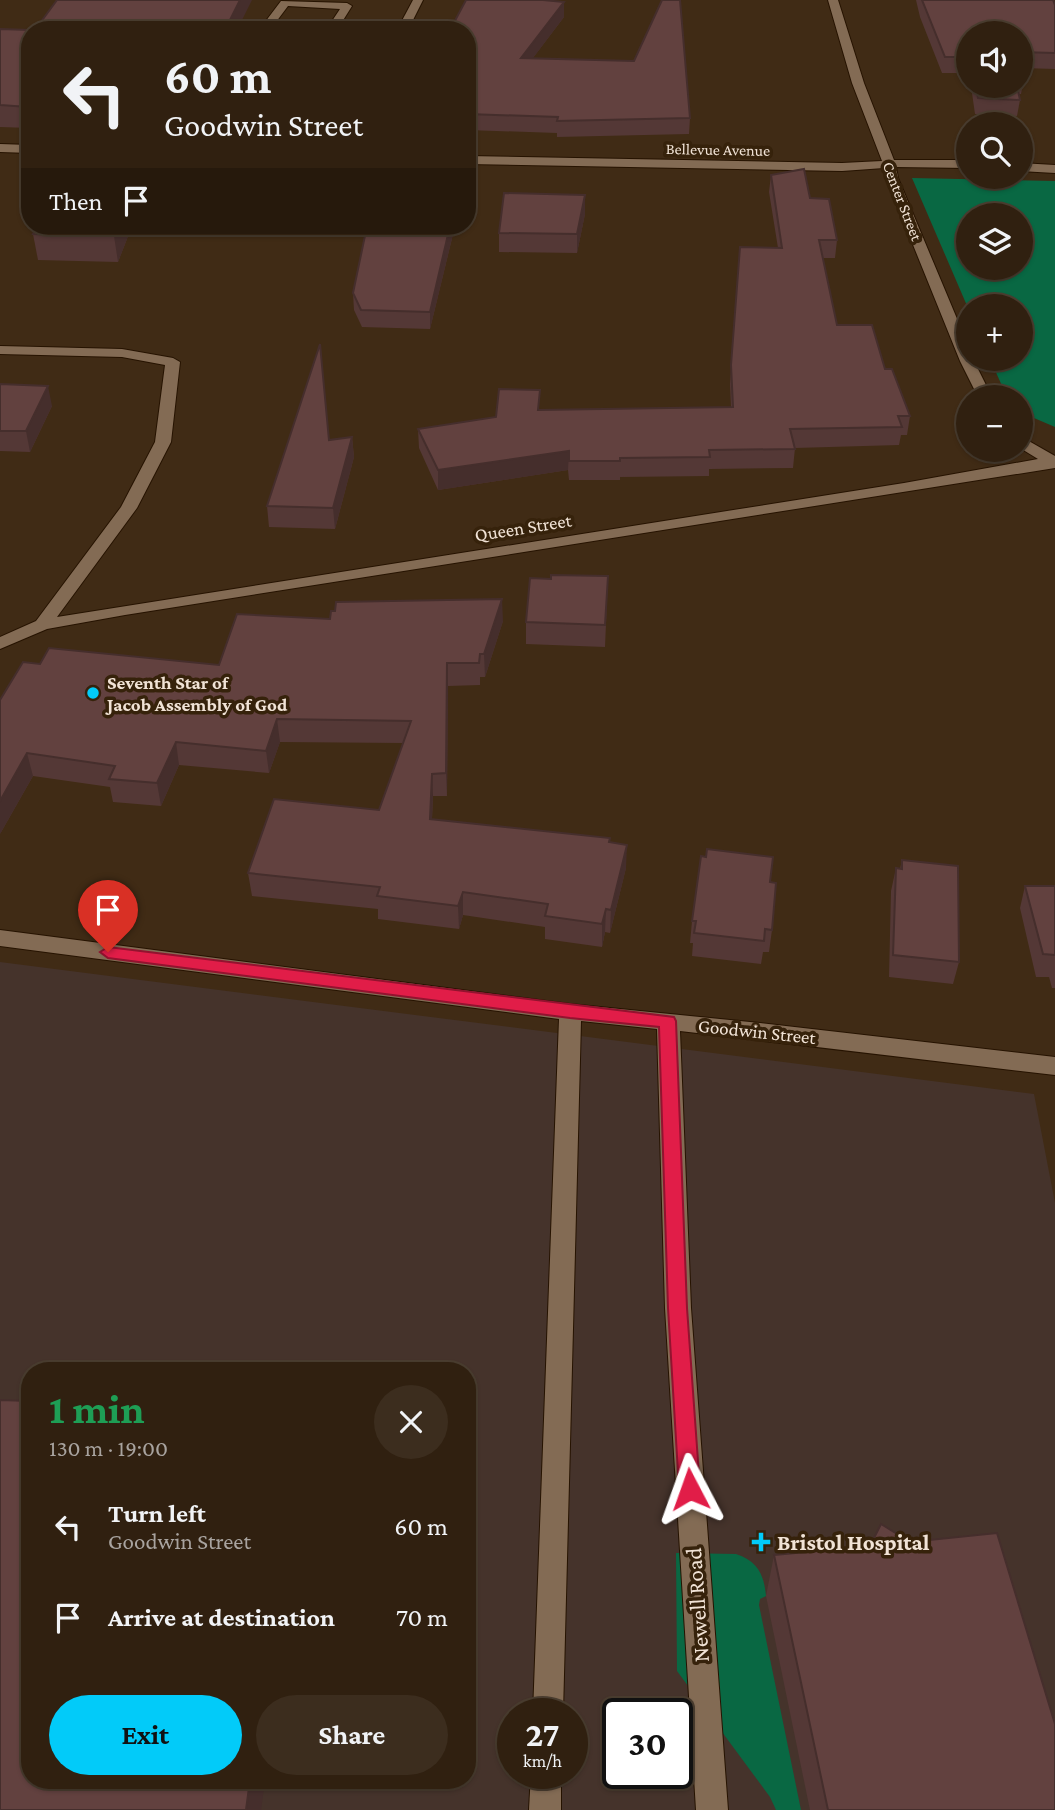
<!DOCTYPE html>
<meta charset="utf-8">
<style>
body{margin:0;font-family:"Crimson Pro",serif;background:#3c2d1e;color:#f1f3f6;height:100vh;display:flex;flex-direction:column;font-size:26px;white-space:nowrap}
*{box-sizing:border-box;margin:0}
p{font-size:23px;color:#a8a39f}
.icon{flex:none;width:38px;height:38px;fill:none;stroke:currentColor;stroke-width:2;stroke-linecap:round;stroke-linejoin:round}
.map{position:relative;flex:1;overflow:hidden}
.sheet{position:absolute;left:21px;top:1362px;width:455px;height:427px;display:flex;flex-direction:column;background:#302010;border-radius:28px;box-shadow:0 2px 5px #0004,0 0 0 2px #4b3e30}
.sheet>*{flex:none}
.top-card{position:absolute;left:21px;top:21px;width:455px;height:214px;border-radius:28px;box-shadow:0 2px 5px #0004,0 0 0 2px #4b3e30;background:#302010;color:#f1f3f6;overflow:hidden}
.tools{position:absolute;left:956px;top:21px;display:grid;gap:14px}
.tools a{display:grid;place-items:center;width:77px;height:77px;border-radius:50%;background:#302010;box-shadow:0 2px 5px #0004,0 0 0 2px #4b3e30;font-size:35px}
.speed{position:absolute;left:497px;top:1698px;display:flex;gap:14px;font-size:35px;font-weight:700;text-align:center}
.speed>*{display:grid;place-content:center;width:91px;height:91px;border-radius:50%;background:#302010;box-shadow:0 2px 5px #0004,0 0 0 2px #4b3e30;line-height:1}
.speed small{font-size:18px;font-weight:400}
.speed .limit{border:4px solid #111;border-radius:10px;background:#fff;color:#111}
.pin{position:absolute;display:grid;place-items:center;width:60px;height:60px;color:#fff;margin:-72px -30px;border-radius:50% 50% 50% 0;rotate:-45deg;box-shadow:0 0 7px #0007}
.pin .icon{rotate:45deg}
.me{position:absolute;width:77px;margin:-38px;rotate:356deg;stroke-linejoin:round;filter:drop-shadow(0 0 5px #0008)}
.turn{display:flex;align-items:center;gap:24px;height:147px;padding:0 28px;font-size:32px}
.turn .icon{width:91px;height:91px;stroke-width:2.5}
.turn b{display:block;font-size:49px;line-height:60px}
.then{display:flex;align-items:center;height:66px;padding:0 28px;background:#0003;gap:14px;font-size:26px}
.round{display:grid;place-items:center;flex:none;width:74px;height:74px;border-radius:37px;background:#3c2d1e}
.overview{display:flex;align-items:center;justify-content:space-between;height:119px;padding:0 28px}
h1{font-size:42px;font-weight:700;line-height:52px;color:#1e9e55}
.cta{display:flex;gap:14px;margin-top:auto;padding:14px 28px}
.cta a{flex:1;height:80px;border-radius:42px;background:#02cbf9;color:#111;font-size:28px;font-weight:700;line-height:80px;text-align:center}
.cta a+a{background:#3c2d1e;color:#f1f3f6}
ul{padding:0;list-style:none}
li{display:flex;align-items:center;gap:21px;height:91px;padding:0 28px}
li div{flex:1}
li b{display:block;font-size:26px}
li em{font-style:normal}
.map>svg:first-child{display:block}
</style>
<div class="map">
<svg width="1055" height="1810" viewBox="0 0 1055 1810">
<rect width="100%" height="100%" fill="#402b15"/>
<path fill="#45332b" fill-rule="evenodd" d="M 0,962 L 1034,1094 L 1055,1203 L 1055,1810 L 0,1810 ZM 30,1370 L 467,1370 L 467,1780 L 30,1780 ZM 513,1713 L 572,1713 L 572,1773 L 513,1773 ZM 618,1713 L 677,1713 L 677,1773 L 618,1773 Z"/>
<g fill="#096843" fill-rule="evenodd">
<path d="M 912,178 L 1055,181 L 1055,427 L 1020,412 L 1020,397 L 1007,397 L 990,359 L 1020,359 L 1020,306 L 968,306 L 968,308 ZM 968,215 L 1020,215 L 1020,268 L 968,268 Z"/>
<path d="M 676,1553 L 736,1554 C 758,1561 764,1575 766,1596 L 760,1599 L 759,1605 L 801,1810 L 776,1810 L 770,1797 L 677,1671 Z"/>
</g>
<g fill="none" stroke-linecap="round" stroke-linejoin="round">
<defs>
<g id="minor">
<path d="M 413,0 L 423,0 L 408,30 L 397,30 Z"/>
<path d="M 828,0 L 838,0 L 864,83 L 894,160 L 968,160 L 968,168 L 896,167 L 898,178 L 968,345 L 968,359 L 973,359 L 992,397 L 978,397 L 960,361 L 886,178 L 884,168 L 842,171 L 467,164 L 467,156 L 842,163 L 882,161 L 852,83 Z"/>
<path d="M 281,1 L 347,3 L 352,6 L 337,30 L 326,30 L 340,9 L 288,6 L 270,30 L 259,30 Z"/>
<path d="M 0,144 L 30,145 L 30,153 L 0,152 Z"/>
<path d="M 1020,163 L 1055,165 L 1055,173 L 1020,171 Z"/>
<path d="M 0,346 L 122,349 L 173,358 L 180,362 L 171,442 L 137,508 L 57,617 L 904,483 L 1038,459 L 1020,448 L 1020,436 L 1055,456 L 1055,468 L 125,615 L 47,629 L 0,649 L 0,637 L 36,621 L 121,507 L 155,442 L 165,365 L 122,357 L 0,354 Z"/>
<path d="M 0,930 L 570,1004 L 760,1023 L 1055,1057 L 1055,1075 L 680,1031 L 691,1308 L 728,1810 L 696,1810 L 665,1308 L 657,1029 L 581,1021 L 563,1713 L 533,1713 L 559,1019 L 0,946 Z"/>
<path d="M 531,1773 L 561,1773 L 561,1810 L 529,1810 Z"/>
</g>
</defs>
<use href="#minor" stroke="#261300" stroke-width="2"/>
<use href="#minor" fill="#836b54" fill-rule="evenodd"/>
</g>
<g fill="#543836">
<path d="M 916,0 L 1053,0 L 1055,5 L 1055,69 L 1022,68 L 1024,78 L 1021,94 L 1019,94 L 1020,100 L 1017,116 L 975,114 L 971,86 L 1020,86 L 1020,33 L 968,33 L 968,73 L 942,73 L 920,17 Z"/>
<path d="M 564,2 L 564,17 L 532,59 L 690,118 L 689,134 L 557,137 L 557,133 L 467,130 L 467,30 Z"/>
<path d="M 0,29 L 30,30 L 30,128 L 0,127 Z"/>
<path d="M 771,175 L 810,198 L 837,240 L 835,258 L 823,258 L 837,325 L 885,369 L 910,416 L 907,435 L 901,435 L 899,445 L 795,448 L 793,468 L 709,469 L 709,476 L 620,477 L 620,480 L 569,480 L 568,470 L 438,490 L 419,448 L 418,429 L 731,407 L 730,384 L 740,247 L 778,248 L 769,192 Z"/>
<path d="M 585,214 L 577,253 L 499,252 L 499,233 Z"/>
<path d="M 37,226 L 132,226 L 118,262 L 38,260 L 33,234 Z"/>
<path d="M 367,226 L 455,226 L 430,329 L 362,327 L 354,310 L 353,293 Z"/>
<path d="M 0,384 L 52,406 L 30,452 L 0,451 Z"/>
<path d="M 352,437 L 354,457 L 335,529 L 269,527 L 267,506 L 329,440 Z"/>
<path d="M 608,576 L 605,647 L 526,644 L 526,622 Z"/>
<path d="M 330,619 L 503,621 L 485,677 L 480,677 L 480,685 L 448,686 L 447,796 L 433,796 L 432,819 L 610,843 L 626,868 L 610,933 L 605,932 L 602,947 L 545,939 L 545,927 L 463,915 L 459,929 L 378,919 L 378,909 L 252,896 L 248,873 L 379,810 L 403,743 L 280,742 L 269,773 L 179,765 L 161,806 L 113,802 L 110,787 L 33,776 L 0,834 L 40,664 L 219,665 Z"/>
<path d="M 902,860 L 959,962 L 953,984 L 889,977 L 891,891 L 896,868 L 900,869 Z"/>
<path d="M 770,882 L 772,930 L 769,952 L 763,952 L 761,964 L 692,956 L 693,943 L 690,943 L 692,921 Z"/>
<path d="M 1025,886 L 1055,886 L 1055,988 L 1052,988 L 1049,977 L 1036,977 L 1020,908 Z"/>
<path d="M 774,1555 L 1055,1810 L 810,1810 L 766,1596 Z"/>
</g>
<g fill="#452e2c">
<path d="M 240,0 L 252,0 L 237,30 L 225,30 Z"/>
<path d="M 564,2 L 564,17 L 521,74 L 521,58 Z"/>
<path d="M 585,195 L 585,214 L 577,253 L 577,234 Z"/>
<path d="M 118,226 L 132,226 L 118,262 L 114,236 Z"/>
<path d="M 450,226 L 455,226 L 430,329 L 430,312 Z"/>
<path d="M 48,386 L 52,406 L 30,452 L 26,431 Z"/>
<path d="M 352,437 L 354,457 L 335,529 L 333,508 Z"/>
<path d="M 569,451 L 568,470 L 438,490 L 438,470 Z"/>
<path d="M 502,599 L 503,621 L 485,677 L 484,654 Z"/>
<path d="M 447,663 L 448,686 L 447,796 L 446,773 Z"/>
<path d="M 277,719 L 280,742 L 269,773 L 266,751 Z"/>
<path d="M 176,742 L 179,765 L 161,806 L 157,783 Z"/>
<path d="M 27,753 L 33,776 L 0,834 L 0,801 Z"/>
<path d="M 432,774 L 433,796 L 431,842 L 430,819 Z"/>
<path d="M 627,845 L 626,868 L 610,933 L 611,910 Z"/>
<path d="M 463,892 L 463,915 L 459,929 L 458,906 Z"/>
<path d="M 606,909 L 605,932 L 602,947 L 602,924 Z"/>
<path d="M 250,1780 L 265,1780 L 261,1810 L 246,1810 Z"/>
</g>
<g fill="#62413f" stroke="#452e2c" stroke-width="2">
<path d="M 57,0 L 240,0 L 225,30 L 35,30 Z"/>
<path d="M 466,0 L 543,0 L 564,2 L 521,58 L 634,61 L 662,0 L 680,0 L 690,118 L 557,121 L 558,117 L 467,114 L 467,30 L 450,30 Z"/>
<path d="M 922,0 L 1053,0 L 1055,5 L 1055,53 L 1020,52 L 1024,78 L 1020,78 L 1020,33 L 968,33 L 968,57 L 945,57 Z"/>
<path d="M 0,29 L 30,30 L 30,105 L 28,107 L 0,105 Z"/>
<path d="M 976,86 L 1017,86 L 1020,100 L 978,98 Z"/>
<path d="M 804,169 L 810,198 L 829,199 L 837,240 L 819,240 L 837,325 L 872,325 L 885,369 L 892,369 L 910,416 L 898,416 L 902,427 L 790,429 L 795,449 L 709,450 L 710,457 L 620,458 L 620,461 L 569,461 L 569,451 L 438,470 L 418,429 L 496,417 L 499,389 L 540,390 L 538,410 L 733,407 L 731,365 L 740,247 L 782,248 L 771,175 Z"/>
<path d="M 504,193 L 585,195 L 577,234 L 499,233 Z"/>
<path d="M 37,226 L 118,226 L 114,236 L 33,234 Z"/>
<path d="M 367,226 L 450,226 L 430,312 L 361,310 L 353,293 Z"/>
<path d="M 320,344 L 329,440 L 352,437 L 333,508 L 267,506 Z"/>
<path d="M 0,384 L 48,386 L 26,431 L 0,431 Z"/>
<path d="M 551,575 L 608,576 L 605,625 L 526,622 L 530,578 L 551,579 Z"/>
<path d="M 502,599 L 484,654 L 480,654 L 479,663 L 447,663 L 446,773 L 432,774 L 430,819 L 610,838 L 609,842 L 627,845 L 611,910 L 606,909 L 602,924 L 545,916 L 548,904 L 463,892 L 458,906 L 377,896 L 380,887 L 248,873 L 274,799 L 379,810 L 411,721 L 277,719 L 266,751 L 176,742 L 157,783 L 109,779 L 115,766 L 27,753 L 0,801 L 0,700 L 23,662 L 40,664 L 49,648 L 219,665 L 237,614 L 330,619 L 331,611 L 335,611 L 336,602 Z"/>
<path d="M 707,849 L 773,857 L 770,882 L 776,883 L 772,930 L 765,929 L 764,941 L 694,933 L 696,921 L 692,921 L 701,856 L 706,857 Z"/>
<path d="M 902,860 L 958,866 L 959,962 L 893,955 L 896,868 L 902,869 Z"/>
<path d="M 1025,886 L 1055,886 L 1055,955 L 1043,954 Z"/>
<path d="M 0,1400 L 30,1401 L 30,1780 L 250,1780 L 246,1810 L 0,1810 Z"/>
<path d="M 881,1524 L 910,1542 L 997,1533 L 1055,1724 L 1055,1810 L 828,1810 L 774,1555 L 870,1546 Z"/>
</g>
<path fill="#e11d48" stroke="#92132f" stroke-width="2" d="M 108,947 L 674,1017 L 676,1021 L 687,1308 L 700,1489 L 697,1496 L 690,1499 L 682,1496 L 679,1489 L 668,1308 L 659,1027 L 570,1018 L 108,958 L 100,952 Z"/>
<g fill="#02cbf9" stroke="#36220b" stroke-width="2.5">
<circle cx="93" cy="693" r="7"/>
<path d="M757.5 1531.5h7v7h7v7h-7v7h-7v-7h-7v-7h7z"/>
</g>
<g text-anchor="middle" stroke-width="7" stroke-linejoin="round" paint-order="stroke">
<g font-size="16" fill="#f1e3d6" stroke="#36220b">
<text transform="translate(718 149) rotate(1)" y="6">Bellevue Avenue</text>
<text transform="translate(903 201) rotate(69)" y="6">Center Street</text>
</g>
<g font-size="19" fill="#f1e3d6" stroke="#36220b">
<text transform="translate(523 527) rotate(-9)" y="7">Queen Street</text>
<text transform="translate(757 1031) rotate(6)" y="7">Goodwin Street</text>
</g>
<g font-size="19" font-weight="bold" fill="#f1e3d6" stroke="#36220b" text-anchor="start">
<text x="107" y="689">Seventh Star of<tspan x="107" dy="22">Jacob Assembly of God</tspan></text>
</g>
<g font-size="23" font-weight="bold" fill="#f1e3d6" stroke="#36220b" text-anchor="start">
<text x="777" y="1550">Bristol Hospital</text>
</g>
<g font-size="23" fill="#f1e3d6" stroke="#36220b">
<text transform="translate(697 1605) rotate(-94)" y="8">Newell Road</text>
</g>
</g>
</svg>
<div class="tools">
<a><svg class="icon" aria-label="sound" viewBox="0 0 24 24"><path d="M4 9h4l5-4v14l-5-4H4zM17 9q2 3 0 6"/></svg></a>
<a><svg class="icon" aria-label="search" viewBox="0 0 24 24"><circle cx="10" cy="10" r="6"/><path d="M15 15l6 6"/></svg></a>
<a><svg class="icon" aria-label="layers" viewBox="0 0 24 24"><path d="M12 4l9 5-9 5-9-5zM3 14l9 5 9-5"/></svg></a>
<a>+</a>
<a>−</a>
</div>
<div class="speed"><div>27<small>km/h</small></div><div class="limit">30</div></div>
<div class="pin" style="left:108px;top:952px;background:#d93025"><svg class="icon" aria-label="arrive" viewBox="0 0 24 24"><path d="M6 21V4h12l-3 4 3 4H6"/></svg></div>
<svg class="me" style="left:690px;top:1489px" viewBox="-20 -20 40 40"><path d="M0-17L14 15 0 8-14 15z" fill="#e11d48" stroke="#fff" stroke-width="4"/></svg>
<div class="top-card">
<div class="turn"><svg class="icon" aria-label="left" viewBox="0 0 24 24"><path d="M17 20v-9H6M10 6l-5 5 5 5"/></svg><div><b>60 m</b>Goodwin Street</div></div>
<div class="then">Then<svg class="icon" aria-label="arrive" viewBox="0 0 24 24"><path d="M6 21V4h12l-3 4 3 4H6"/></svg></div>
</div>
<section class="sheet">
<div class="overview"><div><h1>1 min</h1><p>130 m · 19:00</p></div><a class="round"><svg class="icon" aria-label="close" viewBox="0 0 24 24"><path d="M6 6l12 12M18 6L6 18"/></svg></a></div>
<ul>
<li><svg class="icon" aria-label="left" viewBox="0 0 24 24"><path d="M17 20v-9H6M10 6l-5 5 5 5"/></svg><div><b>Turn left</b><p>Goodwin Street</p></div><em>60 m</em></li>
<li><svg class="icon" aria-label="arrive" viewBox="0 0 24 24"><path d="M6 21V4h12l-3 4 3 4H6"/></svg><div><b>Arrive at destination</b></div><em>70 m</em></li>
</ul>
<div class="cta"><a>Exit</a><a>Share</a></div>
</section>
</div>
